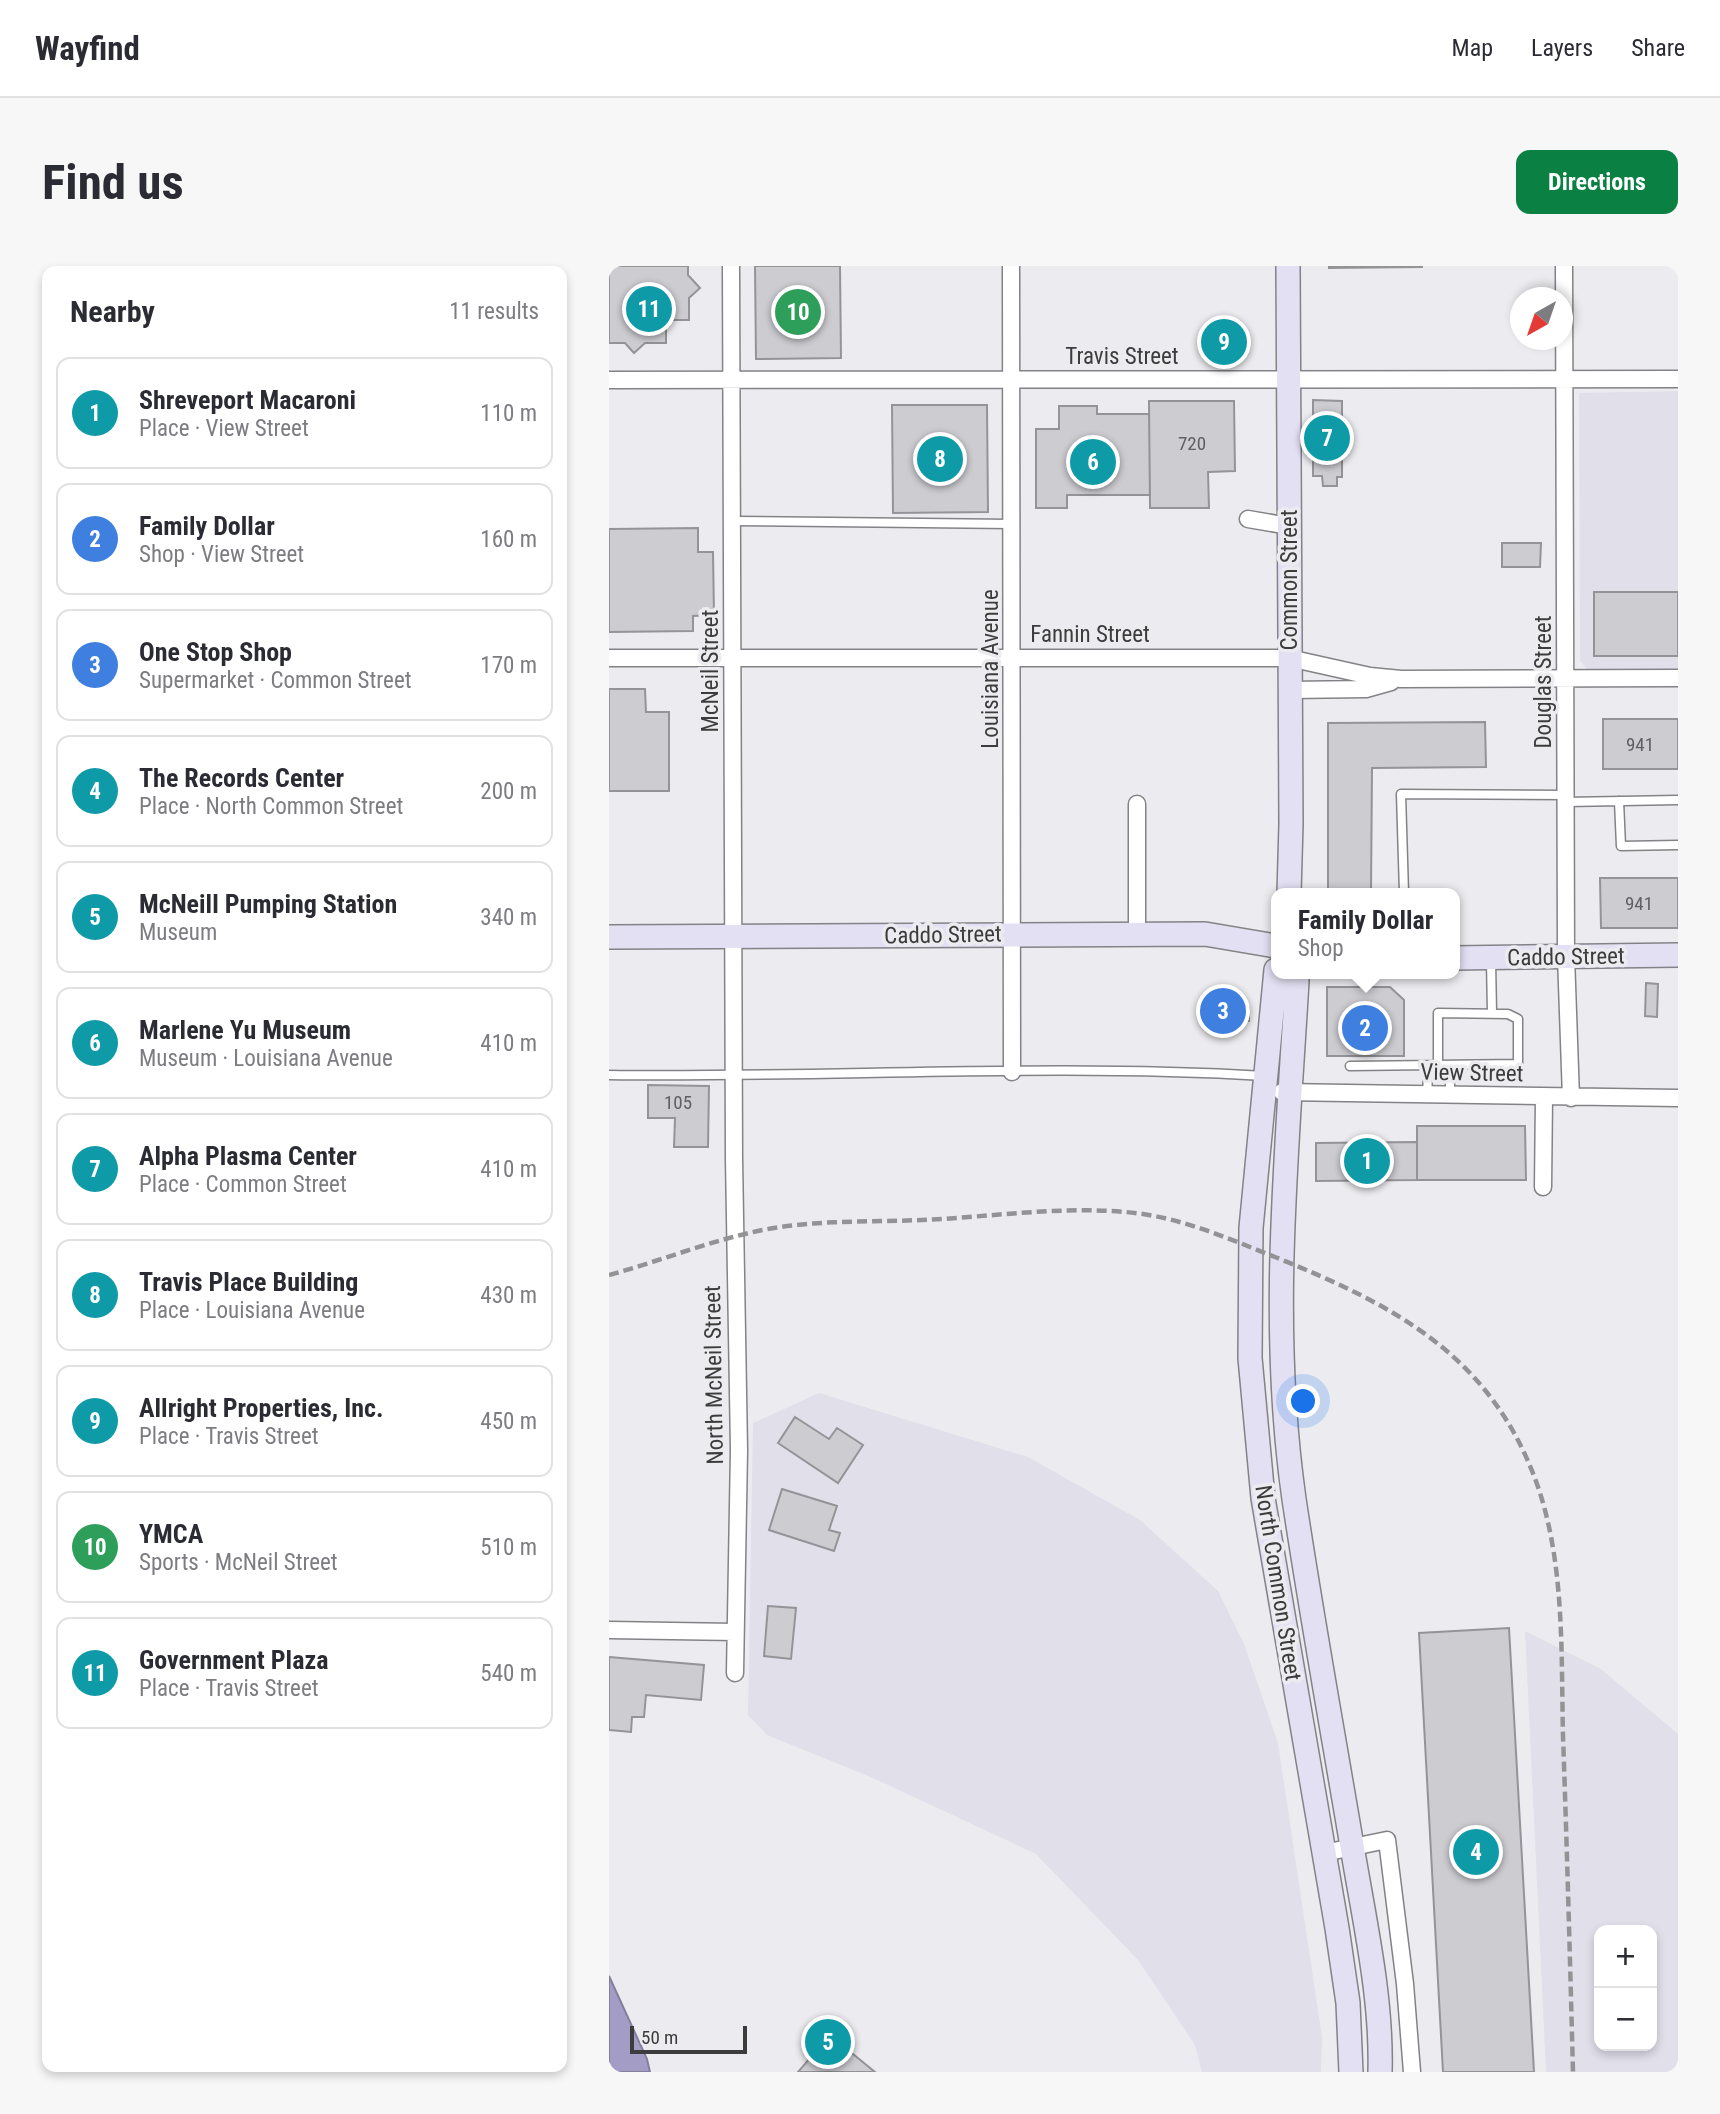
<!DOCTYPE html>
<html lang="en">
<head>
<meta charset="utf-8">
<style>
  :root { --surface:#fff; --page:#f7f7f7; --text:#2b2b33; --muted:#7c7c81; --line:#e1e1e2; --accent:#0b8043 }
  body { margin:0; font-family:"Roboto Condensed",sans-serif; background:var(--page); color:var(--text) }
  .controls { position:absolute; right:21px; bottom:21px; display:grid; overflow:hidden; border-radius:14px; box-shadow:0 4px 10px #0003 }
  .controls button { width:63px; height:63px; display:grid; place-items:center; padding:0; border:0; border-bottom:2px solid var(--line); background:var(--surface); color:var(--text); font:35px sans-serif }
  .compass { position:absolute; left:901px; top:21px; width:63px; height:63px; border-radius:50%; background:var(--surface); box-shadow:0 4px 10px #0003; rotate:220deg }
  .scale { position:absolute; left:21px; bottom:18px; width:117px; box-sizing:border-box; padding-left:7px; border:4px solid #3c3c3d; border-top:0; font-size:19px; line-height:24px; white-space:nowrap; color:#3c3c3d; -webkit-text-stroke:5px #ececf0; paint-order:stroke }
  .you { position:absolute; left:695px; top:1136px; width:24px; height:24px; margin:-18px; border:5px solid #fff; border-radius:50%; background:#1a73e8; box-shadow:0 0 0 10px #1a73e833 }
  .badge { display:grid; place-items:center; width:46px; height:46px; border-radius:50%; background:var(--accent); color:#fff; font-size:23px; font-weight:700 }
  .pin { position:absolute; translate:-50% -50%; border:4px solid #fff; box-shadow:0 2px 7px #0006 }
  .popup { position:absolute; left:662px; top:622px; width:189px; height:91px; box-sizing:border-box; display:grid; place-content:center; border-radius:14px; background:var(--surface); filter:drop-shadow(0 2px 5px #0005); font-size:23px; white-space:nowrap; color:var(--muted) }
  .popup b { font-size:26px; color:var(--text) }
  .popup::after { content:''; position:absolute; left:50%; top:100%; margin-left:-14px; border:14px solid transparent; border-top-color:var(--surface) }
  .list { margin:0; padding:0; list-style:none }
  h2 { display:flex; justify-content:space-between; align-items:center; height:91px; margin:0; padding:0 28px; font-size:30px }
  h2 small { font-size:23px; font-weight:400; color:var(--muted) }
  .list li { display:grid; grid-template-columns:46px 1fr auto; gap:21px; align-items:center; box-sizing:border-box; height:112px; margin:0 14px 14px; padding:0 14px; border:2px solid var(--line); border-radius:14px }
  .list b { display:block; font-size:26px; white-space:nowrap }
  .list p { margin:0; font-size:23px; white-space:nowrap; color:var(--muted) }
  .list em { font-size:23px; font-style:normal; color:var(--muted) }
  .map { position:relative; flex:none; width:1069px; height:1806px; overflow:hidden; border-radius:14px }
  header { display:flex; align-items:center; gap:42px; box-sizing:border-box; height:98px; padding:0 35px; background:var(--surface); border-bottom:2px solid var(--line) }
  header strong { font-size:33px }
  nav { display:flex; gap:38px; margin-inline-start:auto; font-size:24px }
  .intro { display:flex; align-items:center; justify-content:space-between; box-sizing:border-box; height:168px; padding:0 42px }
  h1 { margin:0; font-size:49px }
  .button { padding:18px 32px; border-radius:14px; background:var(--accent); color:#fff; font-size:24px; font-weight:700 }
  main { display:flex; gap:42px; padding:0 42px }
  aside { flex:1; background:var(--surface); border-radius:14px; box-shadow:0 4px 10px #0003 }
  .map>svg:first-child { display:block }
</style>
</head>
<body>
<header>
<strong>Wayfind</strong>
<nav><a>Map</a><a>Layers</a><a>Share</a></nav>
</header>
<div class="intro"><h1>Find us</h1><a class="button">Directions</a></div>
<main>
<aside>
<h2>Nearby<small>11 results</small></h2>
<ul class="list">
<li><span class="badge" style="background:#0f9aa8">1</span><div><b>Shreveport Macaroni</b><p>Place · View Street</p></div><em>110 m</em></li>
<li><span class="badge" style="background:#3f7fe0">2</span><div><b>Family Dollar</b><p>Shop · View Street</p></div><em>160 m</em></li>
<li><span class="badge" style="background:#3f7fe0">3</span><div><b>One Stop Shop</b><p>Supermarket · Common Street</p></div><em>170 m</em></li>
<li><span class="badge" style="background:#0f9aa8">4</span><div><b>The Records Center</b><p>Place · North Common Street</p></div><em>200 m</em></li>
<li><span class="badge" style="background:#0f9aa8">5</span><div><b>McNeill Pumping Station</b><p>Museum</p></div><em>340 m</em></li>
<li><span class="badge" style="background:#0f9aa8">6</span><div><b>Marlene Yu Museum</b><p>Museum · Louisiana Avenue</p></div><em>410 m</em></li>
<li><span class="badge" style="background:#0f9aa8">7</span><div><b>Alpha Plasma Center</b><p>Place · Common Street</p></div><em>410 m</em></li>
<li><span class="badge" style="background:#0f9aa8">8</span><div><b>Travis Place Building</b><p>Place · Louisiana Avenue</p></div><em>430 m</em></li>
<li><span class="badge" style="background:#0f9aa8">9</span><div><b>Allright Properties, Inc.</b><p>Place · Travis Street</p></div><em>450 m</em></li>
<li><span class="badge" style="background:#2e9e5b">10</span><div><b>YMCA</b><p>Sports · McNeil Street</p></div><em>510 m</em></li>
<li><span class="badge" style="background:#0f9aa8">11</span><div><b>Government Plaza</b><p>Place · Travis Street</p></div><em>540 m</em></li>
</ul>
</aside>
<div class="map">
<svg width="1069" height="1806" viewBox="0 0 1069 1806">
  <rect width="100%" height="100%" fill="#ececf0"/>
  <path fill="#e0dfea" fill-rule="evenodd" d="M 1069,125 L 1069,404 L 978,403 L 971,395 L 970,127 Z
    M 210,1127 L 419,1191 L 531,1254 L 609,1325 L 635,1378 L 669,1477 L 713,1771 L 712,1806 L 593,1806 L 586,1779 L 529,1694 L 427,1588 L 264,1512 L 158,1469 L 139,1449 L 144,1157 Z
    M 916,1365 L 992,1403 L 1069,1468 L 1069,1806 L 937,1806 ZM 990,1664 L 1043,1664 L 1043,1780 L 990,1780 Z"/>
  <path fill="#a39cc5" stroke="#847f9c" stroke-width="2" d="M 0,1710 L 38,1793 L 41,1806 L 0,1806 Z"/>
  <path fill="#cdccd1" stroke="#949498" stroke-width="2" d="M 0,0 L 79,0 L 79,9 L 91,22 L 80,32 L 80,54 L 57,54 L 57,77 L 36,77 L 25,87 L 16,77 L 0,77 Z
    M 146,0 L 231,0 L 232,92 L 147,93 Z
    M 720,0 L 813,0 L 813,1 L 720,2 Z
    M 602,68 L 627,70 L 627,82 L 618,82 L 618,89 L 602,89 Z
    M 704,134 L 733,135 L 733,211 L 728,211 L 728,220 L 714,220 L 713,210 L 704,210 Z
    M 540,135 L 625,135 L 626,205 L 599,206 L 600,242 L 541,242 Z
    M 283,139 L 378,139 L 379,246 L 284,247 Z
    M 450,140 L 488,140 L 488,148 L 540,148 L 541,229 L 458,229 L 458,242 L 427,242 L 427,163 L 450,163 Z
    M 89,262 L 89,286 L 104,286 L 105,349 L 84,350 L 84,365 L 0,366 L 0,263 Z
    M 893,277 L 932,277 L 931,301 L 893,301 Z
    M 985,326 L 1069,326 L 1069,390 L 985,390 Z
    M 0,423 L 36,423 L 37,446 L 60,446 L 60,525 L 0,525 Z
    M 994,453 L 1069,453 L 1069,503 L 994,503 Z
    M 876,456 L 877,501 L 763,502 L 762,627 L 719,627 L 719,457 Z
    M 991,612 L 1069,612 L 1069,662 L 992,662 Z
    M 1037,717 L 1049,718 L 1048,751 L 1036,750 Z
    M 718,721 L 781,721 L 795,734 L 795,790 L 718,790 Z
    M 599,727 L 624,728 L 623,754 L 604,754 L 605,736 L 599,736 Z
    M 627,740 L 640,741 L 640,755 L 627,754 Z
    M 39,819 L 100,820 L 99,881 L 65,881 L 66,852 L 39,852 Z
    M 808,860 L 916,860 L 917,914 L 808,914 Z
    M 808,876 L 808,914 L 707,915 L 707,877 Z
    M 186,1151 L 220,1173 L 228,1162 L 254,1179 L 229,1217 L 169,1177 Z
    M 173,1223 L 228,1240 L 220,1264 L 231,1267 L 225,1285 L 160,1264 Z
    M 159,1340 L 187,1342 L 182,1393 L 155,1390 Z
    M 900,1362 L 925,1806 L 834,1806 L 810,1367 Z
    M 0,1391 L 95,1399 L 92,1434 L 37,1429 L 35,1451 L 23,1451 L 22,1466 L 0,1464 Z
    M 217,1766 L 266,1806 L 189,1806 L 203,1790 L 199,1787 Z"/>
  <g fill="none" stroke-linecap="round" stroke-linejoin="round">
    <g stroke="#838286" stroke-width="11">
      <path id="service" d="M 123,255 L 403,258
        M 1010,535 L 1012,580 L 1069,579
        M 957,536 L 1069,534
        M 795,627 L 792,528 L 957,529
        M 882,695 L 883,747
        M 741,800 L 909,798 L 909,753 L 899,748 L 829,747 L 829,799
        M 0,809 C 218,812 437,797 655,810
        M 818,829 L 819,809 L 829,799 L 841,810 L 841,829"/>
    </g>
    <g stroke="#838286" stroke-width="19">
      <path id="minor" d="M 122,0 L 125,893 L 130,1184 L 126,1407
        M 402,0 L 403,806
        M 955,0 L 957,690 L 962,832
        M 0,114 L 1069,113
        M 639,253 L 680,260
        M 0,392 L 680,392 L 761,410 L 792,413 L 1069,412
        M 681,424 L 757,423 L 782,416
        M 528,667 L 528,538
        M 673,826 L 1069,832
        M 934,921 L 935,831
        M 0,1364 L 126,1366
        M 715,1587 L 778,1574 L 796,1718 L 803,1806"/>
    </g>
    <g stroke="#838286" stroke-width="26">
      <path id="secondary" d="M 679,0 L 682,558 L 680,627
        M 0,671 L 596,668 L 667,680
        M 845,692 L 1069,689
        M 667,704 L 642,962 L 641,1092 L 654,1232 L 728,1662 L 739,1737 L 742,1806
        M 686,708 L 688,715 C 678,889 660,1059 685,1233 C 703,1353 725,1473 745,1592 C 757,1662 773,1735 771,1806"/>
    </g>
    <use href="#service" stroke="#fff" stroke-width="8"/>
    <use href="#minor" stroke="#fff" stroke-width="16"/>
    <use href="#secondary" stroke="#e4e0f4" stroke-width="23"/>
    <path stroke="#939396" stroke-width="4.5" stroke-dasharray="10 5" stroke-linecap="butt" d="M 0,1009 C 55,994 110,971 165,962 C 214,954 264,956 313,954 C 385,951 461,938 534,948 C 580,955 623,974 666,991 C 785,1039 882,1089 928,1218 C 956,1298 952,1387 954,1470 C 958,1582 961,1694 964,1806"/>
  </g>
  <g text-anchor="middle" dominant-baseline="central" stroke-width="7" stroke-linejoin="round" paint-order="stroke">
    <g font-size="19" fill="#606062">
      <text x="583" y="177">720</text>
      <text x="1031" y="478">941</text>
      <text x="1030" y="637">941</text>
      <text x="69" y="836">105</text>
    </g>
    <g font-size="23" fill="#3c3c3d" stroke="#ececf0">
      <text x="513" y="90">Travis Street</text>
      <text transform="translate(680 314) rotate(-90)">Common Street</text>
      <text x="481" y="368">Fannin Street</text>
      <text transform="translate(381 403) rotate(-90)">Louisiana Avenue</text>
      <text transform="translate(101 405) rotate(-90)">McNeil Street</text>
      <text transform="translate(934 416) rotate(-90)">Douglas Street</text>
      <text transform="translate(334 669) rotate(-1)">Caddo Street</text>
      <text transform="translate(957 691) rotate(-1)">Caddo Street</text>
      <text transform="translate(863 807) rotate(1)">View Street</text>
      <text transform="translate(105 1109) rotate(-91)">North McNeil Street</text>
      <text transform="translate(669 1317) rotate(81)">North Common Street</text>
    </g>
  </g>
</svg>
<div class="controls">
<button>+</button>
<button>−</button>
</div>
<svg class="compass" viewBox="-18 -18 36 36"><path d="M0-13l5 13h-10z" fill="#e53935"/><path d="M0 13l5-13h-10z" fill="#7c7c81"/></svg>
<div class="scale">50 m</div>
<div class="you"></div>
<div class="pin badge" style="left:758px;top:895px;background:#0f9aa8">1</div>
<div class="pin badge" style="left:756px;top:762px;background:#3f7fe0">2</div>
<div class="popup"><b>Family Dollar</b>Shop</div>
<div class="pin badge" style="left:614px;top:745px;background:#3f7fe0">3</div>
<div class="pin badge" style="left:867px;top:1586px;background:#0f9aa8">4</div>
<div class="pin badge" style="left:219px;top:1776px;background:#0f9aa8">5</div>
<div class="pin badge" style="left:484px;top:196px;background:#0f9aa8">6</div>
<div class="pin badge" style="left:718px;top:172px;background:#0f9aa8">7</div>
<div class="pin badge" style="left:331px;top:193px;background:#0f9aa8">8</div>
<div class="pin badge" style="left:615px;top:76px;background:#0f9aa8">9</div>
<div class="pin badge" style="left:189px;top:46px;background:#2e9e5b">10</div>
<div class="pin badge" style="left:40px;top:43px;background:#0f9aa8">11</div>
</div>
</main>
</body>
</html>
